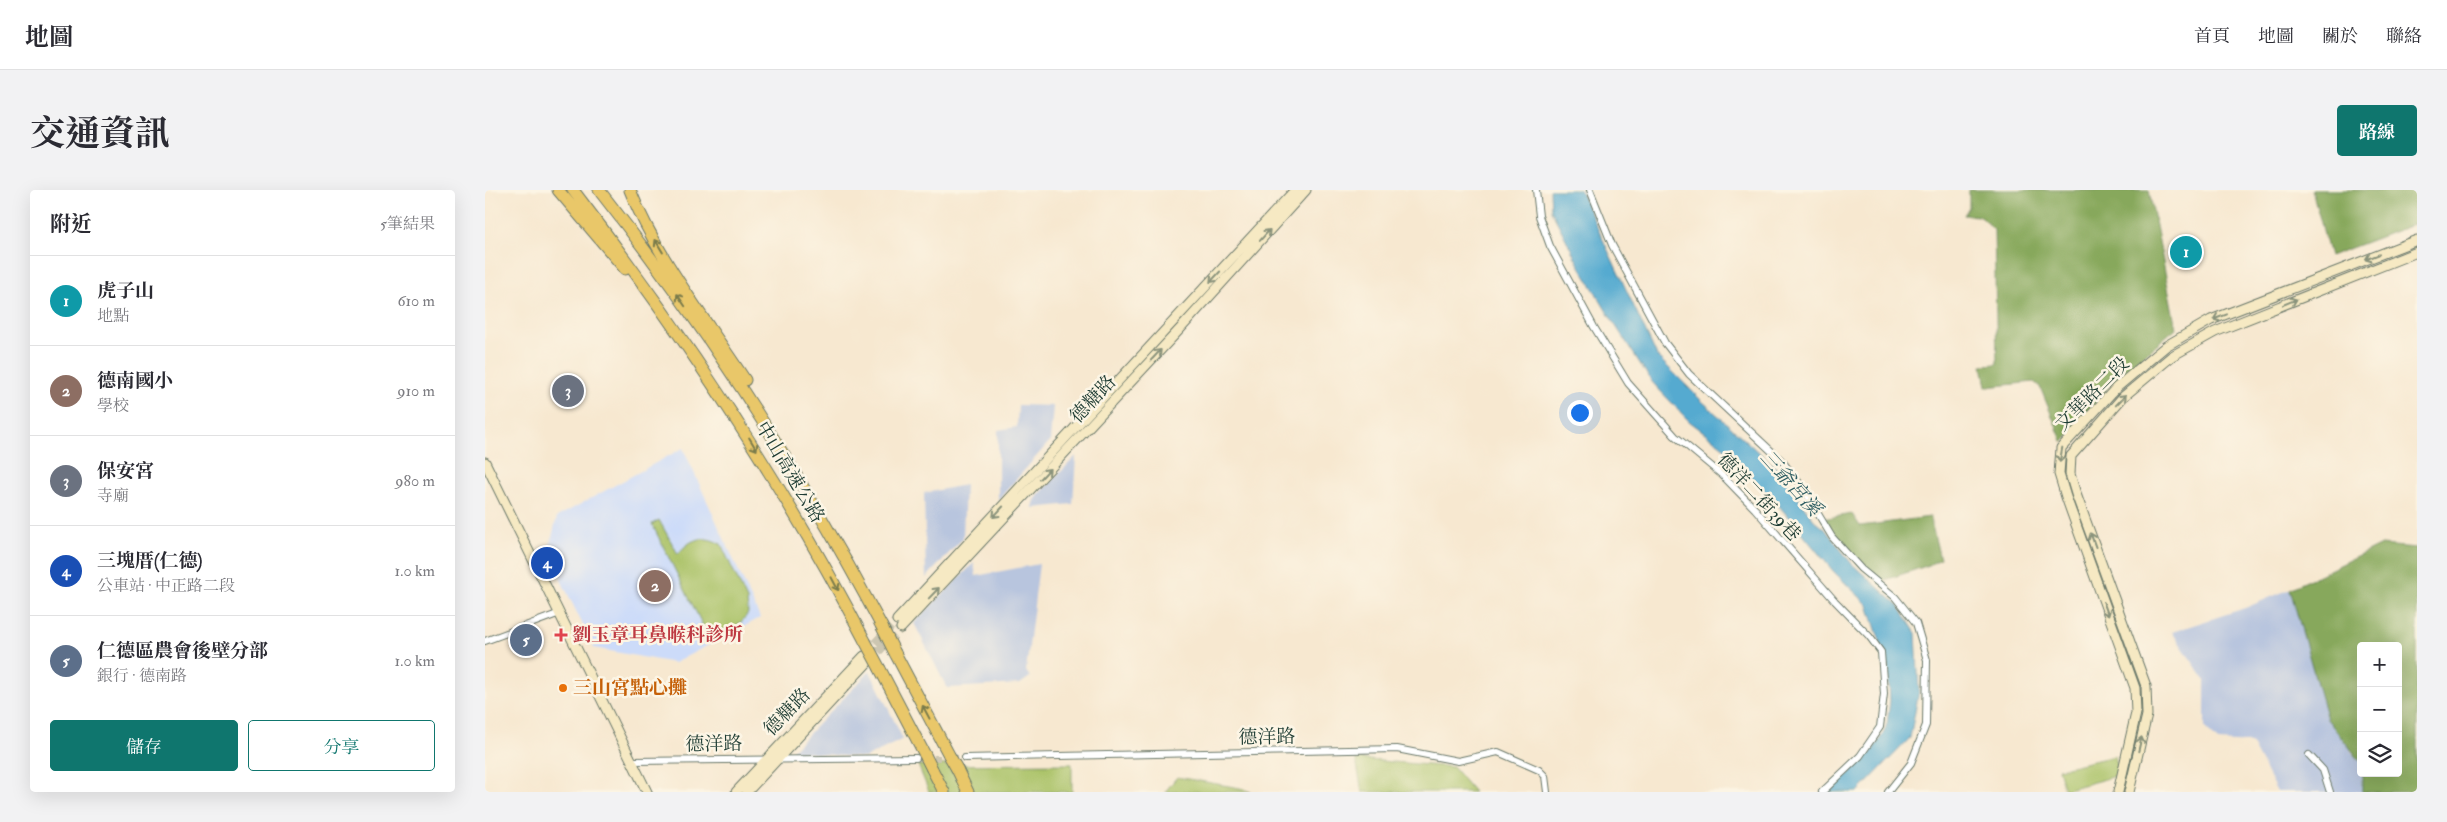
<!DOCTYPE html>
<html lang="zh-TW">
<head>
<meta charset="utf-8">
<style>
  :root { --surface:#fff; --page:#f2f2f3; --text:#2b2b33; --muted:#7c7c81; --line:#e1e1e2; --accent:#0f766e }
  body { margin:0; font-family:"IM FELL Double Pica","Noto Serif TC",serif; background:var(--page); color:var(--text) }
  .controls { position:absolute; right:15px; bottom:15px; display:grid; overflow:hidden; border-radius:5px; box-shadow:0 5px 20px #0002 }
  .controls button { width:45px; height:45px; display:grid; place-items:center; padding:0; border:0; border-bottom:1px solid var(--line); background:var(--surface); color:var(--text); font:25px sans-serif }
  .you { position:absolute; left:1094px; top:222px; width:18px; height:18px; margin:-12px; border:4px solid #fff; border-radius:50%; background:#1a73e8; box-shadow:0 0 0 8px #1a73e833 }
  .badge { display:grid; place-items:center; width:32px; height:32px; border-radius:50%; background:var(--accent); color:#fff; font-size:16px; font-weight:700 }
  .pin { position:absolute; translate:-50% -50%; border:2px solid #fff; box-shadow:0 1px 5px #0006 }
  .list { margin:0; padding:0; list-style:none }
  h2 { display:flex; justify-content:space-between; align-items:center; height:65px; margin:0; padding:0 20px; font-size:21px }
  h2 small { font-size:16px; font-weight:400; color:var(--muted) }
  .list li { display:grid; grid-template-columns:32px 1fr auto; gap:15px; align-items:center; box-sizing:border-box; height:90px; padding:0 20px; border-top:1px solid var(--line) }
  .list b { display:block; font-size:19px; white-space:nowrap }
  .list p { margin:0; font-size:16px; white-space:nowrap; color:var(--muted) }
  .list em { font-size:16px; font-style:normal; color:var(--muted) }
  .actions { display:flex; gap:10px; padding:15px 20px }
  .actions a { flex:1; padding:11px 0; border:1px solid var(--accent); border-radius:5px; text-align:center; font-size:18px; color:var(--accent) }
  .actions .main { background:var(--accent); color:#fff }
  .icon { flex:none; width:28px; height:28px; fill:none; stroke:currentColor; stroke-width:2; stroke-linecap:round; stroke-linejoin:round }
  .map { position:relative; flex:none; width:1932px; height:602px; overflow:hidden; border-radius:5px }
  header { display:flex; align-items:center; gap:30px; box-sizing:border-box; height:70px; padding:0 25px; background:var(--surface); border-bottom:1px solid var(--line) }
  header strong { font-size:24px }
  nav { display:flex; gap:28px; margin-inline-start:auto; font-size:18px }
  .intro { display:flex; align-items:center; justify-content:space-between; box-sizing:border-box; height:120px; padding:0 30px }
  h1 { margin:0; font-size:35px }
  .button { padding:12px 22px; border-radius:5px; background:var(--accent); color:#fff; font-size:18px; font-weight:700 }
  main { display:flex; gap:30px; padding:0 30px }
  aside { flex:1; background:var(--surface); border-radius:5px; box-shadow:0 5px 20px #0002 }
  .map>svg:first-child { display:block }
</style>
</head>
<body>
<header>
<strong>地圖</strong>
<nav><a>首頁</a><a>地圖</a><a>關於</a><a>聯絡</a></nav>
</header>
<div class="intro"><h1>交通資訊</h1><a class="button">路線</a></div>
<main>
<aside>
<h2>附近<small>5筆結果</small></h2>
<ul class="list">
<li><span class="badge" style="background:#0f9aa8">1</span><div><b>虎子山</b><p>地點</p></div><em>610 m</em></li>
<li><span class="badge" style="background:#8d6e63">2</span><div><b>德南國小</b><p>學校</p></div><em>910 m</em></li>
<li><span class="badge" style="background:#6b7280">3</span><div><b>保安宮</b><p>寺廟</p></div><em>980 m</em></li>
<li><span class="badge" style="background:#1a4fb4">4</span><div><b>三塊厝(仁德)</b><p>公車站 · 中正路二段</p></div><em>1.0 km</em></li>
<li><span class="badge" style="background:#5c6f8a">5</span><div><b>仁德區農會後壁分部</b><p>銀行 · 德南路</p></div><em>1.0 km</em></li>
</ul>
<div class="actions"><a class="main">儲存</a><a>分享</a></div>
</aside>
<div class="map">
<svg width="1932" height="602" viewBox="0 0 1932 602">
  <rect width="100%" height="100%" fill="#fcf5e5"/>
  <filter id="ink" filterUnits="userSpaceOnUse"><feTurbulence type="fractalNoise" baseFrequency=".02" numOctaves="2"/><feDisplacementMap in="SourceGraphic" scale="10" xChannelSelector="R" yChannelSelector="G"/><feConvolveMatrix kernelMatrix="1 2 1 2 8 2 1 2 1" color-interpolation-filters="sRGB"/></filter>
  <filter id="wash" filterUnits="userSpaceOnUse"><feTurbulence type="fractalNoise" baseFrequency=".0096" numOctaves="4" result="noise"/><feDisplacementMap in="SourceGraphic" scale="20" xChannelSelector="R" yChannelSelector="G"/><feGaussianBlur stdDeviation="1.12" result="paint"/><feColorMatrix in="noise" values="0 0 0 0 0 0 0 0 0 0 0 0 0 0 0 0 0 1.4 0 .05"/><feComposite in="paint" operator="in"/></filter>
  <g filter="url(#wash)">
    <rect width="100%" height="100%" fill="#f7e8d0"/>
    <path fill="#ccdbf9" d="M 198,258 L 275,428 L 189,473 L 109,458 L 63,363 L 72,327 Z"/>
    <path fill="#b8c5de" d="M 533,215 L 568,216 L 565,251 L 513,310 L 513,240 L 532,237 Z
      M 591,266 L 588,314 L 548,318 L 549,310 Z
      M 480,295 L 478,348 L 441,388 L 439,303 Z
      M 489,373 L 491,386 L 554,374 L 541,481 L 545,487 L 535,494 L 462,498 L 429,433 Z
      M 1805,399 L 1866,561 L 1876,572 L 1877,602 L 1792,602 L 1766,553 L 1733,551 L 1720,538 L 1720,490 L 1687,442 L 1760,418 Z
      M 385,481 L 418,549 L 380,568 L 307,561 Z"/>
    <path fill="#aac267" stroke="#64804e" d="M 174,330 L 193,364 C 205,349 217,344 236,354 L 262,410 L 263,423 C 256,435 244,444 230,438 L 232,444 L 224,448 L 167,334 Z
      M 1630,566 L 1635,585 L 1579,600 L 1573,579 Z
      M 871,569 L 968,577 L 989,602 L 877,602 Z
      M 587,574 L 587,602 L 444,602 L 433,575 Z
      M 692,587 L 755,598 L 766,602 L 680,602 Z"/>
    <path fill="#87a85c" stroke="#537248" d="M 1484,0 L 1664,0 L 1691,138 L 1626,193 L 1578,253 L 1555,197 L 1549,192 L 1501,197 L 1497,175 L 1512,174 L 1509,40 L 1495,26 L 1479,25 L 1484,17 Z
      M 1827,0 L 1932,0 L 1932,33 L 1845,66 Z
      M 1367,324 L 1375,336 L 1445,327 L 1455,369 L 1444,375 L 1394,392 L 1376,377 L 1337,329 Z
      M 1896,355 L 1932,358 L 1932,602 L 1877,602 L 1877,583 L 1913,583 L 1913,456 L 1876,456 L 1876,572 L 1842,529 L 1805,399 Z"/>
    <path fill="#54aad0" stroke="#3a7482" d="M 1065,0 L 1095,0 L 1172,166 L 1218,212 L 1291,278 L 1329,330 L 1340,339 L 1367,374 L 1414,416 L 1431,443 L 1434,501 L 1425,548 L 1373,602 L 1344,602 L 1387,561 L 1398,544 L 1402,534 L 1405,511 L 1403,476 L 1383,415 L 1349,382 L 1295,317 L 1236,255 L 1204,231 L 1167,192 L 1125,127 L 1093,73 L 1066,20 Z"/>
  </g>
  <g filter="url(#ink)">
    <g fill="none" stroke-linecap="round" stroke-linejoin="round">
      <path stroke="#ccc6b1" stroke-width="6" stroke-dasharray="6 3" stroke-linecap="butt" d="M 431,568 L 480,568"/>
      <path stroke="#ccc6b1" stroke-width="9" stroke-dasharray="9 4.5" stroke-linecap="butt" d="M 381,463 L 412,430
        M 384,471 L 416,438"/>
      <g stroke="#6b796b" stroke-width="8">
        <path id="street" d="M 1051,0 L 1054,26 L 1065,56 L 1109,137 L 1143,193 L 1190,246 L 1237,285 L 1270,319 L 1350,411 L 1384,446 L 1396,462 L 1399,504 L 1395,537 L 1375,566 L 1337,602
          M 1105,0 L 1127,55 L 1180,153 L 1204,184 L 1297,271 L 1315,294 L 1347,347 L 1376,379 L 1410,407 L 1431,433 L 1442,470 L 1441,535 L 1426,573 L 1403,602
          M 0,451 L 75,423
          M 1824,565 L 1838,580 L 1845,602
          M 480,568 L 912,559 L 973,571 L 1013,562 L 1054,580 L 1060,586 L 1062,602
          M 147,571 L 431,568"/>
      </g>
      <g stroke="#6b796b" stroke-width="11">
        <path id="secondary" d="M 0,272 L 162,602
          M 412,430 L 810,0
          M 416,438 L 696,138 L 821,0
          M 251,602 L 379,466
          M 262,602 L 382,473
          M 1633,602 L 1651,523 L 1650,498 L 1581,307 L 1574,284 L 1576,258 L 1631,198 L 1681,156 L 1726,130 L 1932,50
          M 1644,602 L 1662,525 L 1661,496 L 1591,304 L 1585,284 L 1586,266 L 1638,207 L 1687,166 L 1730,142 L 1932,62"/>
      </g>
      <g stroke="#6b796b" stroke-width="13">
        <path id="highway" d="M 73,0 L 140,79
          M 88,0 C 198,143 297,291 380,451
          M 114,0 C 221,136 315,282 396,435
          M 145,0 C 172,68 220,129 260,190
          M 410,463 L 464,565
          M 395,479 L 440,565
          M 447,579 L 459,602
          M 472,579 L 483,602"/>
      </g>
      <use href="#street" stroke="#fff" stroke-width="6"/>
      <use href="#secondary" stroke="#f6e9c3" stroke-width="9"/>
      <use href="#highway" stroke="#e9c769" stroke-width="11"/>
      <g stroke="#6b796b" stroke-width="13" stroke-linecap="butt">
        <path id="highway-bridge" d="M 396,435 L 410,463
          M 380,451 L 395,479
          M 440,565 L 447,579
          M 464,565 L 472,579"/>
      </g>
      <use href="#highway-bridge" stroke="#e9c769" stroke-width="11"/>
    </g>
    <defs><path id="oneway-shaft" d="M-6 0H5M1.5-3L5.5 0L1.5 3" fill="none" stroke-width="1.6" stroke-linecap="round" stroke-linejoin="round" transform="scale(1.25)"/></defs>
    <g stroke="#8a937c">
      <use href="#oneway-shaft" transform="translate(780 45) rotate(-48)"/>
      <use href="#oneway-shaft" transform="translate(1887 67) rotate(159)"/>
      <use href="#oneway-shaft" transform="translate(730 87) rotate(133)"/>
      <use href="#oneway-shaft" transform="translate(1805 112) rotate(-22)"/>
      <use href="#oneway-shaft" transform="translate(1735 127) rotate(159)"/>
      <use href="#oneway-shaft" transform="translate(671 165) rotate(-47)"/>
      <use href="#oneway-shaft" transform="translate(1636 210) rotate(-46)"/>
      <use href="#oneway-shaft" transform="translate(1576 265) rotate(100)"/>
      <use href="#oneway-shaft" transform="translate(560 284) rotate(-47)"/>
      <use href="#oneway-shaft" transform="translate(513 322) rotate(133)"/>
      <use href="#oneway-shaft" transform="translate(1608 350) rotate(-110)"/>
      <use href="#oneway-shaft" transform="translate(449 403) rotate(-46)"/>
      <use href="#oneway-shaft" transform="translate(1621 419) rotate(70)"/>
      <use href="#oneway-shaft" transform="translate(1655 554) rotate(-77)"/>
    </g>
    <g stroke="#7a7b4c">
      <use href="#oneway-shaft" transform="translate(174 56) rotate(-121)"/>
      <use href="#oneway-shaft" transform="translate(196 110) rotate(-124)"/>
      <use href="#oneway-shaft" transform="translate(268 254) rotate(59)"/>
      <use href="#oneway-shaft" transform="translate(350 394) rotate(62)"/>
      <use href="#oneway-shaft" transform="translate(441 522) rotate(-118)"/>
    </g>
  </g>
  <path fill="#e0444e" stroke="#fcf5e5" stroke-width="2" d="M73.5 437.5h5v5h5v5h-5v5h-5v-5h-5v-5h5z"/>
  <circle fill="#e8710a" stroke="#fcf5e5" stroke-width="2" cx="78" cy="498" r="5"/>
  <g text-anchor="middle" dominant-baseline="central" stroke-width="5" stroke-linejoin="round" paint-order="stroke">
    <g font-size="19" fill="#1f3d34" stroke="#fcf5e5">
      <text transform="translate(1607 204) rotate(-45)">文華路二段</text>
      <text transform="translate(608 209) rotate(-47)">德糖路</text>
      <text transform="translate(305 282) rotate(59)">中山高速公路</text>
      <text transform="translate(1274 307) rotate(47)">德洋二街39巷</text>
      <text transform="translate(302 522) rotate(-46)">德糖路</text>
      <text transform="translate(782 547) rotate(-1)">德洋路</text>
      <text transform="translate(229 554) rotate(-1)">德洋路</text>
    </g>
    <g font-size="19" font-weight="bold" fill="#be3a42" stroke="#fcf5e5" text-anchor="start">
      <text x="87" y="445">劉玉章耳鼻喉科診所</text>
    </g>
    <g font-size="19" font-weight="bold" fill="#c56008" stroke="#fcf5e5" text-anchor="start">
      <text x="88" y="498">三山宮點心攤</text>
    </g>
    <g font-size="20" font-style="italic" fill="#2f5e63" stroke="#fcf5e5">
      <text transform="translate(1306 293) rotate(48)">三爺宮溪</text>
    </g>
  </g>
</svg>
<div class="controls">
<button>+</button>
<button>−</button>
<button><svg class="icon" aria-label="layers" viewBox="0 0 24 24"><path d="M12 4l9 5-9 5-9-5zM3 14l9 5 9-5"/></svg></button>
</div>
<div class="you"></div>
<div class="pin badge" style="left:1701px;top:62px;background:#0f9aa8">1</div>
<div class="pin badge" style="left:170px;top:396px;background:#8d6e63">2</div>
<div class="pin badge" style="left:83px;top:201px;background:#6b7280">3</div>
<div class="pin badge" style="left:62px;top:373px;background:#1a4fb4">4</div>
<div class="pin badge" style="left:41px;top:450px;background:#5c6f8a">5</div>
</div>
</main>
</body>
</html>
